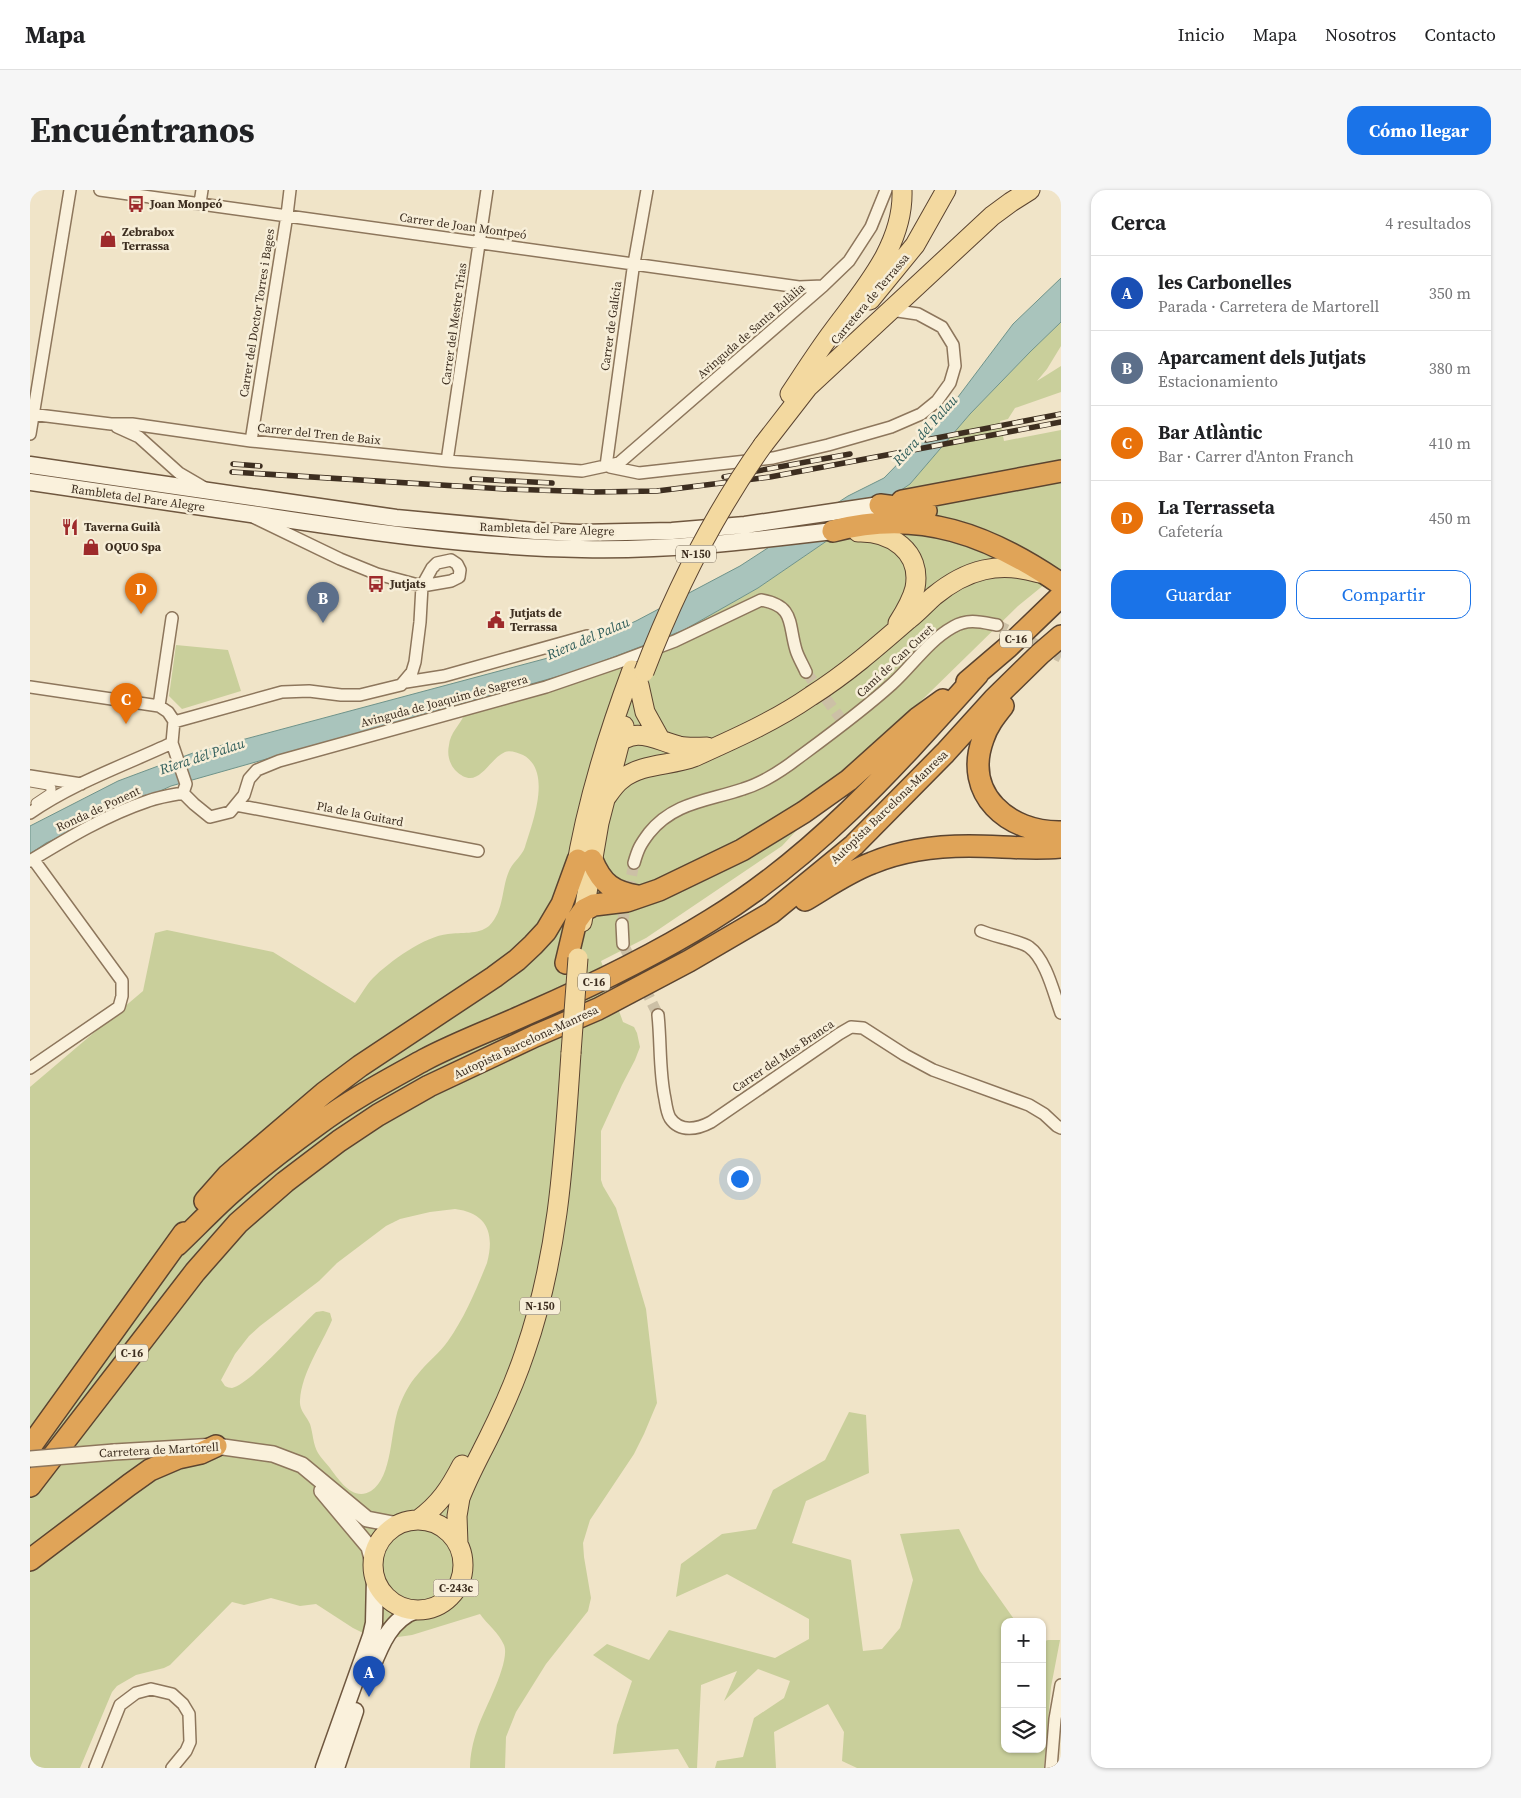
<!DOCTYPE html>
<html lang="es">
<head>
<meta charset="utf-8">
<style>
  :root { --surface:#fff; --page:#f6f6f6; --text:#202124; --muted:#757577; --line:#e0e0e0; --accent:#1a73e8 }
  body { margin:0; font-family:"Source Serif 4",serif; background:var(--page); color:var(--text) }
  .controls { position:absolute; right:15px; bottom:15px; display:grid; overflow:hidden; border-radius:10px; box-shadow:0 1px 4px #0004 }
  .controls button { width:45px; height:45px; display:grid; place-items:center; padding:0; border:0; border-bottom:1px solid var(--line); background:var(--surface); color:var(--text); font:25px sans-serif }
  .you { position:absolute; left:709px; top:988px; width:18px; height:18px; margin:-12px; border:4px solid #fff; border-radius:50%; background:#1a73e8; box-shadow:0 0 0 8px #1a73e833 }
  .badge { display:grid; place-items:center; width:32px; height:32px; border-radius:50%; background:var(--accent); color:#fff; font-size:16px; font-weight:700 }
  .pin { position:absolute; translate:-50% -41px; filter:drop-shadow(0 1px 2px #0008) }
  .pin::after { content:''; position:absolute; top:26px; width:18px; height:15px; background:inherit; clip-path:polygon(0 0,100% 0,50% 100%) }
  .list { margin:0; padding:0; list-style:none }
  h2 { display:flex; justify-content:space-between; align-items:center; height:65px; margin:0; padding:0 20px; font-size:21px }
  h2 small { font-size:16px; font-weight:400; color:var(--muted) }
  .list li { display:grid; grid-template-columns:32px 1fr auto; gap:15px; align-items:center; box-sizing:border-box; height:75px; padding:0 20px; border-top:1px solid var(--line) }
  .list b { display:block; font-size:19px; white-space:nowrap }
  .list p { margin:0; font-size:16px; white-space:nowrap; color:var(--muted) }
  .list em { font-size:16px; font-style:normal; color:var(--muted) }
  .actions { display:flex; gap:10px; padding:15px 20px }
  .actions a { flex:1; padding:11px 0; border:1px solid var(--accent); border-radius:15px; text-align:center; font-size:18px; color:var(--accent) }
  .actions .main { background:var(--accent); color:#fff }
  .icon { flex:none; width:28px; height:28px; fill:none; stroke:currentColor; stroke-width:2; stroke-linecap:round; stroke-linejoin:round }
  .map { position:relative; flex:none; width:1031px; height:1578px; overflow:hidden; border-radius:15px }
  header { display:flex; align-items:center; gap:30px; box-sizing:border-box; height:70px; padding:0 25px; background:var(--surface); border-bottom:1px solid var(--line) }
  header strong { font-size:24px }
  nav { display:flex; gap:28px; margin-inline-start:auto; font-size:18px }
  .intro { display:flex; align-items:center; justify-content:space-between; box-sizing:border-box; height:120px; padding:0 30px }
  h1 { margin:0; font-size:35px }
  .button { padding:12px 22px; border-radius:15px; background:var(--accent); color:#fff; font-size:18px; font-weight:700 }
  main { display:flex; gap:30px; padding:0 30px }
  aside { flex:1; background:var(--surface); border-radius:15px; box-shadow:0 1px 4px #0004 }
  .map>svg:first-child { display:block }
</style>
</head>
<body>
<header>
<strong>Mapa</strong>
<nav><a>Inicio</a><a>Mapa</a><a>Nosotros</a><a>Contacto</a></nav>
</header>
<div class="intro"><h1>Encuéntranos</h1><a class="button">Cómo llegar</a></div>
<main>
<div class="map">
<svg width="1031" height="1578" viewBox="0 0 1031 1578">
  <rect width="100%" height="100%" fill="#f0e4c8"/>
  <path fill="#c9cf9b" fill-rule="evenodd" d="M 1031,132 L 1031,156 L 1017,179 L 1007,191 L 1031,176 L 1031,202 L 985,218 L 978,229 L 970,231 L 974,251 L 1031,240 L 1031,381 L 988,416 L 844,557 L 752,656 L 616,748 L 571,771 L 593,832 L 604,837 L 607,843 L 610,857 L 605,870 L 592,895 L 571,941 L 571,990 L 573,996 L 586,1018 L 616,1119 L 627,1213 L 614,1244 L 604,1264 L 560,1330 L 553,1353 L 554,1367 L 561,1408 L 558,1421 L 516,1474 L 486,1522 L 476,1547 L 475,1578 L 440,1578 C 440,1565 443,1552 447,1540 C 453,1521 481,1472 474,1455 C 469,1443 457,1434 450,1424 L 382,1445 L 347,1450 L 323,1438 L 286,1414 L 270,1416 L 241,1408 L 214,1415 L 202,1412 L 140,1475 L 134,1478 L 106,1485 L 87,1496 L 82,1502 L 50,1578 L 0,1578 L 0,897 L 113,801 L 125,743 L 137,740 L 243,762 L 325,813 C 331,805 336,795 343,788 C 359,772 395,746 418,744 C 431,742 448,745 459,736 C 475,720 471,697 480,679 C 484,671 492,666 495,657 C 502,634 523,581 493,565 C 488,563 480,560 475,562 C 457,570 448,603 425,580 C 419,573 417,564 419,555 C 420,543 430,535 434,525 C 435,521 436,517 436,513 L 547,481 L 654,440 L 728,398 L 880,294 L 940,224 L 1000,162 ZM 425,1019 C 457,1023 465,1043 457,1073 C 446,1100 435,1127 418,1151 C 410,1163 397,1172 388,1184 C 379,1194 374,1204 369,1217 C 360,1240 363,1287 341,1301 C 323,1312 309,1290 300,1278 C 296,1273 291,1268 288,1263 C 283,1255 283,1243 280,1234 C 276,1225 269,1220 270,1210 C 272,1182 291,1156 302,1130 L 300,1123 L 293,1121 L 286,1122 C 270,1136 220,1195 202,1198 C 200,1198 197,1197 195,1196 L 191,1190 L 205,1164 L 219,1146 L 230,1136 L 289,1091 L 307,1073 L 356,1036 L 370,1029 L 400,1022 Z
    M 146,455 L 198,460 L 211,501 L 152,519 L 139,506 Z
    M 819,1222 L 836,1225 L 839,1283 L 776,1311 L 762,1353 L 821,1370 L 833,1461 L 852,1459 L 870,1438 L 883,1390 L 870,1344 L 929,1339 L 950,1381 L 986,1432 L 975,1432 L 975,1559 L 1012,1559 L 1012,1452 L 1018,1450 L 1030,1450 L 1021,1497 L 1014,1578 L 827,1578 L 812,1571 L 814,1542 L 798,1514 L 744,1542 L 746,1578 L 685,1578 L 687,1571 L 713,1567 L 724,1528 L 754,1508 L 760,1491 L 728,1479 L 694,1511 L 707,1481 L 671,1495 L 667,1578 L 659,1578 L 648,1559 L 583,1564 L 587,1535 L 602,1491 L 563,1465 L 577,1454 L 619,1470 L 639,1440 L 745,1468 L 779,1449 L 779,1429 L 697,1384 L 646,1407 L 651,1374 L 692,1344 L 726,1339 L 743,1300 L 795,1270 Z"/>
  <path fill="#a9c4bc" stroke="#6f938a" d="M 1031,88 L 1031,132 L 1000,162 L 940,224 L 880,294 L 728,398 L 654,440 L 547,481 L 141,596 L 16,653 L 0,664 L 0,636 L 88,591 L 163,563 L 529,465 L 606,431 L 710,376 L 818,306 L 854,288 L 900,241 L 928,207 L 983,134 Z"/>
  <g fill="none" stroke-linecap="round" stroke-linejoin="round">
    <path stroke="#ccc0a6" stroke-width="11" stroke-dasharray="11 5.5" stroke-linecap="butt" d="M 967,435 L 1031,467
      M 776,482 L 811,529
      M 592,734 L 604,673
      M 593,754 L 628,825"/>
    <g stroke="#8d765c" stroke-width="11">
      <path id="pedestrian" d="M 0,592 L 18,595 L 21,598 L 21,603 L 6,613"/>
    </g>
    <g stroke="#8d765c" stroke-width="14">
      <path id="minor" d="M 70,0 L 769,97 L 793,96
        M 170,13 L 172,0
        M 0,224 L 81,234 L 102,234 L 221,251 L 417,271 L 552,281 L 589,273 L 793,96 L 819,71 L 841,37 L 856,0
        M 87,237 L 109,247 L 149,283 L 173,297
        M 0,244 L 40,0
        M 221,251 L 257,25 L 260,0
        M 417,271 L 457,0
        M 576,276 L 603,79 L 617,0
        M 580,277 L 609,283 L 743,268 L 798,255 L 861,237 L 891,224 L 907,211 L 920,193 L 925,176 L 923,155 L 912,137 L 888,124 L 861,120
        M 376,492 L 414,486 L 557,446
        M 0,497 L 129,516 L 138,522 L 144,531 L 142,553 L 156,594 L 153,603
        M 129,516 L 142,428
        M 144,532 L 252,502 L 279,501 L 311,505 L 330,505 L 371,495 L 382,482 L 385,472 L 390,432 L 392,396 L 402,378 L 407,373 L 421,370 L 427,374 L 430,380 L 429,387 L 421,391 L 392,396 L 347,384 L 310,369 L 225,328
        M 0,586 L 51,594
        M 153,603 L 164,614 L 180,627 L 200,622 L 214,605 L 219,589 L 227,580 L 249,571 L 516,497 L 589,472 L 645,451 L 731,410 C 765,416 758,433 766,460 C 768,467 773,475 776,482
        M 206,615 L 448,661
        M 0,623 C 43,593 95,575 142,553
        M 0,671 C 38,648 76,625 118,611 C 129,607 141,605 153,603
        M 604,673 C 608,659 610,655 619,643 C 644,612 678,611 713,599 C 730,594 746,584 760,574 C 795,548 830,523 862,494 C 882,476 898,451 923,437 C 938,428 951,432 967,435
        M 592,734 L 593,754
        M 951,741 C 962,746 991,751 999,757 C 1016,769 1024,804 1031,823
        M 628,825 C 631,853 629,881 635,909 C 636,915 637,923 640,928 C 650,943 668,939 681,932 L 809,844 L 821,837 L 833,838 L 875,865 L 903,880 L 999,915 L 1014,924 L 1027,936 L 1031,938
        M 0,878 L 89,817 L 92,806 L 92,791 L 3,669
        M 65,1578 L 90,1515 L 106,1503 L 121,1499 L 142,1504 L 153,1514 L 159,1524 L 160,1552 L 156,1561 L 142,1578
        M 1021,1578 L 1025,1529 L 1031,1495"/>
    </g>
    <g stroke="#8d765c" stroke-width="18">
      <path id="tertiary" d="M 84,1262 L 186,1256 L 243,1264 L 272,1275 L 337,1329 L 368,1335
        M 292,1301 L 339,1357 L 343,1373"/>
    </g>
    <g stroke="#6f573f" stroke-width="19">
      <path id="secondary" d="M 0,275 L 366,328 L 505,341 L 549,343 L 642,341 L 715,335 L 850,315
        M 0,292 C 74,303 147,313 221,324 C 331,341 441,357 552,359 C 636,361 720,351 803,341
        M 339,1484 C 349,1459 359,1429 387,1420
        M 294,1578 L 341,1446 L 344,1433 L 345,1387
        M 306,1578 L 325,1521"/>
    </g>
    <g stroke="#5b4430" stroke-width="21">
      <path id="primary" d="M 840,110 L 885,55 L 916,0
        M 760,204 C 774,183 788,161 803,141 C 834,99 874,55 872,0
        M 733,255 L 778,197 L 962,26 L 981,12 L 1000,0
        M 828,342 C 860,341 892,361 885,398 C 882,410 875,422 868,433
        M 609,495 L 615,522 L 630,549
        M 583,558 C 604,534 625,550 649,556 C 658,558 668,557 677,557
        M 575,609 C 580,602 585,594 592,589 C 612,573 641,576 664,567 C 704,549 745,531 781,506 C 816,484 848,456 879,429 C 888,422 896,413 904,406 C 937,379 969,371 1009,383
        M 545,685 C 556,614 577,547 602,480
        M 552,732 L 569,633 L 594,536
        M343 1375a45 45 0 1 1 90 0a45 45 0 1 1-90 0Z
        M 388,1330 C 410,1314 420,1298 432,1275
        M 428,1354 L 427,1326 L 430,1308 C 438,1287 448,1269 458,1249 C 472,1221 485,1192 495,1162 C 529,1064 534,966 541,863"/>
    </g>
    <g stroke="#5b4430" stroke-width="24">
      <path id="motorway" d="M 872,311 L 1031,281
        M 850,315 L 896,321
        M 803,341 C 889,318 960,345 1031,394
        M 937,492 L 978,457 L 1031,406
        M 973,516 C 965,526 957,536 953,549 C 933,604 978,643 1031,642
        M 562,670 C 572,694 583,702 608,706
        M 775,710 C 797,697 818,682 842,673 C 873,660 906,656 939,656 C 970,656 1000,660 1031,657
        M 536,773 L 546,731 L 554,720 L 564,715 L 597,711 L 629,700 L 712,660 L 774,622 L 819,590 L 888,528 L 913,510
        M 175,1011 L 198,985 L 294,903 L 330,876 L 464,787 L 487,770 L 503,755 L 516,741 L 532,714 L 548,670
        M 147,1055 C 165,1038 182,1020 201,1003 C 228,979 258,956 287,935 C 320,910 358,890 394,870 C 428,852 464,839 499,823 C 561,796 623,766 681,730 C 786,666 867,574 948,484
        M 0,1257 L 154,1043
        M 0,1296 L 165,1082 L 208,1033 L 255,992 L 309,951 L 348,925 L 399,896 L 505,846 L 568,819 L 659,771 L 741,723 L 824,655 L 915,563 L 964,509 L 1010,464 L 1031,446
        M 0,1370 L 99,1295 L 120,1280 L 148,1268 L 171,1263 L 186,1256"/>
    </g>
    <use href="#pedestrian" stroke="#faf1dc" stroke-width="9"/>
    <use href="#minor" stroke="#faf1dc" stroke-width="11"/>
    <use href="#tertiary" stroke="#faf1dc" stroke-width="15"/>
    <use href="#secondary" stroke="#faf1dc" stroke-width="16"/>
    <use href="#primary" stroke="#f3d9a0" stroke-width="19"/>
    <use href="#motorway" stroke="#e0a458" stroke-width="21"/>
    <g stroke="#3d2e20" stroke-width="5.5">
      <path id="rail" d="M 896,250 L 1031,224
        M 203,274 L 230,276
        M 202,282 L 475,299 L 565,302 L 627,301 L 740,287 L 1031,232
        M 694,287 L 820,264
        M 442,289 L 522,293"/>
    </g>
    <use href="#rail" stroke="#f7eed8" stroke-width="4" stroke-dasharray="11" stroke-linecap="butt"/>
    <g stroke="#8d765c" stroke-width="18" stroke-linecap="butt">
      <path id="tertiary-bridge" d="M 0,1269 L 84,1262"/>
    </g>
    <g stroke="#5b4430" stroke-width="21" stroke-linecap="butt">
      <path id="primary-bridge" d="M 614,482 C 645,401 683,325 733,255
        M 541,863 L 548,768"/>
    </g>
    <use href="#tertiary-bridge" stroke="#faf1dc" stroke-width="15"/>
    <use href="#primary-bridge" stroke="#f3d9a0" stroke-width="19"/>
  </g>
  <defs>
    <g id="bus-bare" transform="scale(1.35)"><path d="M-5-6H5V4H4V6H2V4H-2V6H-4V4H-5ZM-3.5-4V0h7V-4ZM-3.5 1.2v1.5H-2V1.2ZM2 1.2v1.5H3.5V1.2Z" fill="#9e2a2b" stroke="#f7eed8" stroke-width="2.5" paint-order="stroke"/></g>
    <g id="shop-bare" transform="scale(1.35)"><path d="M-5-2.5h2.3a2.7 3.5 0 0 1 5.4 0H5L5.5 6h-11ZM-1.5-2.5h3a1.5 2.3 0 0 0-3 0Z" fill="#9e2a2b" stroke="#f7eed8" stroke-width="2.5" paint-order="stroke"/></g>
    <g id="restaurant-bare" transform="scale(1.35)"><path d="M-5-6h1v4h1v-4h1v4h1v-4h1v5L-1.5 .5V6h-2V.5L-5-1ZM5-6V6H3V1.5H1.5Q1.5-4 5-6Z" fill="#9e2a2b" stroke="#f7eed8" stroke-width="2.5" paint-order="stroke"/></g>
    <g id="civic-bare" transform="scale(1.35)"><path d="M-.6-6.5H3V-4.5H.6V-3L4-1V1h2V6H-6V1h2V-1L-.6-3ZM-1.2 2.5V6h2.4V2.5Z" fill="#9e2a2b" stroke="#f7eed8" stroke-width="2.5" paint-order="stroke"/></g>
  </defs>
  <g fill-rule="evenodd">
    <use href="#bus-bare" x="106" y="14"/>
    <use href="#shop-bare" x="78" y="49"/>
    <use href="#restaurant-bare" x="40" y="337"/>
    <use href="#shop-bare" x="61" y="357"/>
    <use href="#bus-bare" x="346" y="394"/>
    <use href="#civic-bare" x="466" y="430"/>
  </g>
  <g text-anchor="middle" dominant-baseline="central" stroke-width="5" stroke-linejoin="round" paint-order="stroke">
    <g fill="#f7eed8" stroke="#756857" stroke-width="1">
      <rect x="646" y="355.5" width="40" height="17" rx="4"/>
      <rect x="970" y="440.5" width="32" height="17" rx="4"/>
      <rect x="548" y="783.5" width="32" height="17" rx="4"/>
      <rect x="490" y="1107.5" width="40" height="17" rx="4"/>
      <rect x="86" y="1154.5" width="32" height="17" rx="4"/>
      <rect x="403.5" y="1389.5" width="45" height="17" rx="4"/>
    </g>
    <g font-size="11" font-weight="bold" fill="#3d2e20">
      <text x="666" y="364">N-150</text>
      <text x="986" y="449">C-16</text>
      <text x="564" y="792">C-16</text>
      <text x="510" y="1116">N-150</text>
      <text x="102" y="1163">C-16</text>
      <text x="426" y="1398">C-243c</text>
    </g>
    <g font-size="12" font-weight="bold" fill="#3d2e20" stroke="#f7eed8" text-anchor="start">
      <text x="120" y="14">Joan Monpeó</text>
      <text x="92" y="42">Zebrabox<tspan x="92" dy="14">Terrassa</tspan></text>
      <text x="54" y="337">Taverna Guilà</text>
      <text x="75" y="357">OQUO Spa</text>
      <text x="360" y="394">Jutjats</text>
      <text x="480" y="423">Jutjats de<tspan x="480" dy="14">Terrassa</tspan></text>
    </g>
    <g font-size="12" fill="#3d2e20" stroke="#f7eed8">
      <text transform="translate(433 36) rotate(8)">Carrer de Joan Montpeó</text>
      <text transform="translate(840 109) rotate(-50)">Carretera de Terrassa</text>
      <text transform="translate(227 123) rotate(-81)">Carrer del Doctor Torres i Bages</text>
      <text transform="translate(424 134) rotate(-82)">Carrer del Mestre Trias</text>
      <text transform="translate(581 136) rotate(-82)">Carrer de Galícia</text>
      <text transform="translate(721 141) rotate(-41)">Avinguda de Santa Eulàlia</text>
      <text transform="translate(289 244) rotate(6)">Carrer del Tren de Baix</text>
      <text transform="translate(108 308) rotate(8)">Rambleta del Pare Alegre</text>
      <text transform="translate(517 339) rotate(2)">Rambleta del Pare Alegre</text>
      <text transform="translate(865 471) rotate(-43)">Camí de Can Curet</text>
      <text transform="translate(414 511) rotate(-15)">Avinguda de Joaquim de Sagrera</text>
      <text transform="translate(859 617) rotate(-44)">Autopista Barcelona-Manresa</text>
      <text transform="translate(68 619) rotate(-25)">Ronda de Ponent</text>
      <text transform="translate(330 624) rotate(11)">Pla de la Guitard</text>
      <text transform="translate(496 852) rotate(-25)">Autopista Barcelona-Manresa</text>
      <text transform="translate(753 866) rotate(-34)">Carrer del Mas Branca</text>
      <text transform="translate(129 1260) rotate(-3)">Carretera de Martorell</text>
    </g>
    <g font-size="14" font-style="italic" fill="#2f5d5a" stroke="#f7eed8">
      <text transform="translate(895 240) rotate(-48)">Riera del Palau</text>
      <text transform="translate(558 448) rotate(-23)">Riera del Palau</text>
      <text transform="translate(172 566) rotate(-18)">Riera del Palau</text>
    </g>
  </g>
</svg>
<div class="controls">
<button>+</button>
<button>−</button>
<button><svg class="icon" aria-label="layers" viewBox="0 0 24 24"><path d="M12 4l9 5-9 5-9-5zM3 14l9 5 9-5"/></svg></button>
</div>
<div class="you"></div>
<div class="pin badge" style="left:339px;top:1507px;background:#1a4fb4">A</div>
<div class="pin badge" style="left:293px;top:433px;background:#5c6f8a">B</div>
<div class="pin badge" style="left:96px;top:534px;background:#e8710a">C</div>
<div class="pin badge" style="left:111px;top:424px;background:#e8710a">D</div>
</div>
<aside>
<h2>Cerca<small>4 resultados</small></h2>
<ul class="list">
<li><span class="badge" style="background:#1a4fb4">A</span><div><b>les Carbonelles</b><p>Parada · Carretera de Martorell</p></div><em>350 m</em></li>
<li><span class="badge" style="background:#5c6f8a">B</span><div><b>Aparcament dels Jutjats</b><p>Estacionamiento</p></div><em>380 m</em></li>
<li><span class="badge" style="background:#e8710a">C</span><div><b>Bar Atlàntic</b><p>Bar · Carrer d'Anton Franch</p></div><em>410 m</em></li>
<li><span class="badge" style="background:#e8710a">D</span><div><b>La Terrasseta</b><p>Cafetería</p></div><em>450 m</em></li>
</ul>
<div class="actions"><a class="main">Guardar</a><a>Compartir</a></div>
</aside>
</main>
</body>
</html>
